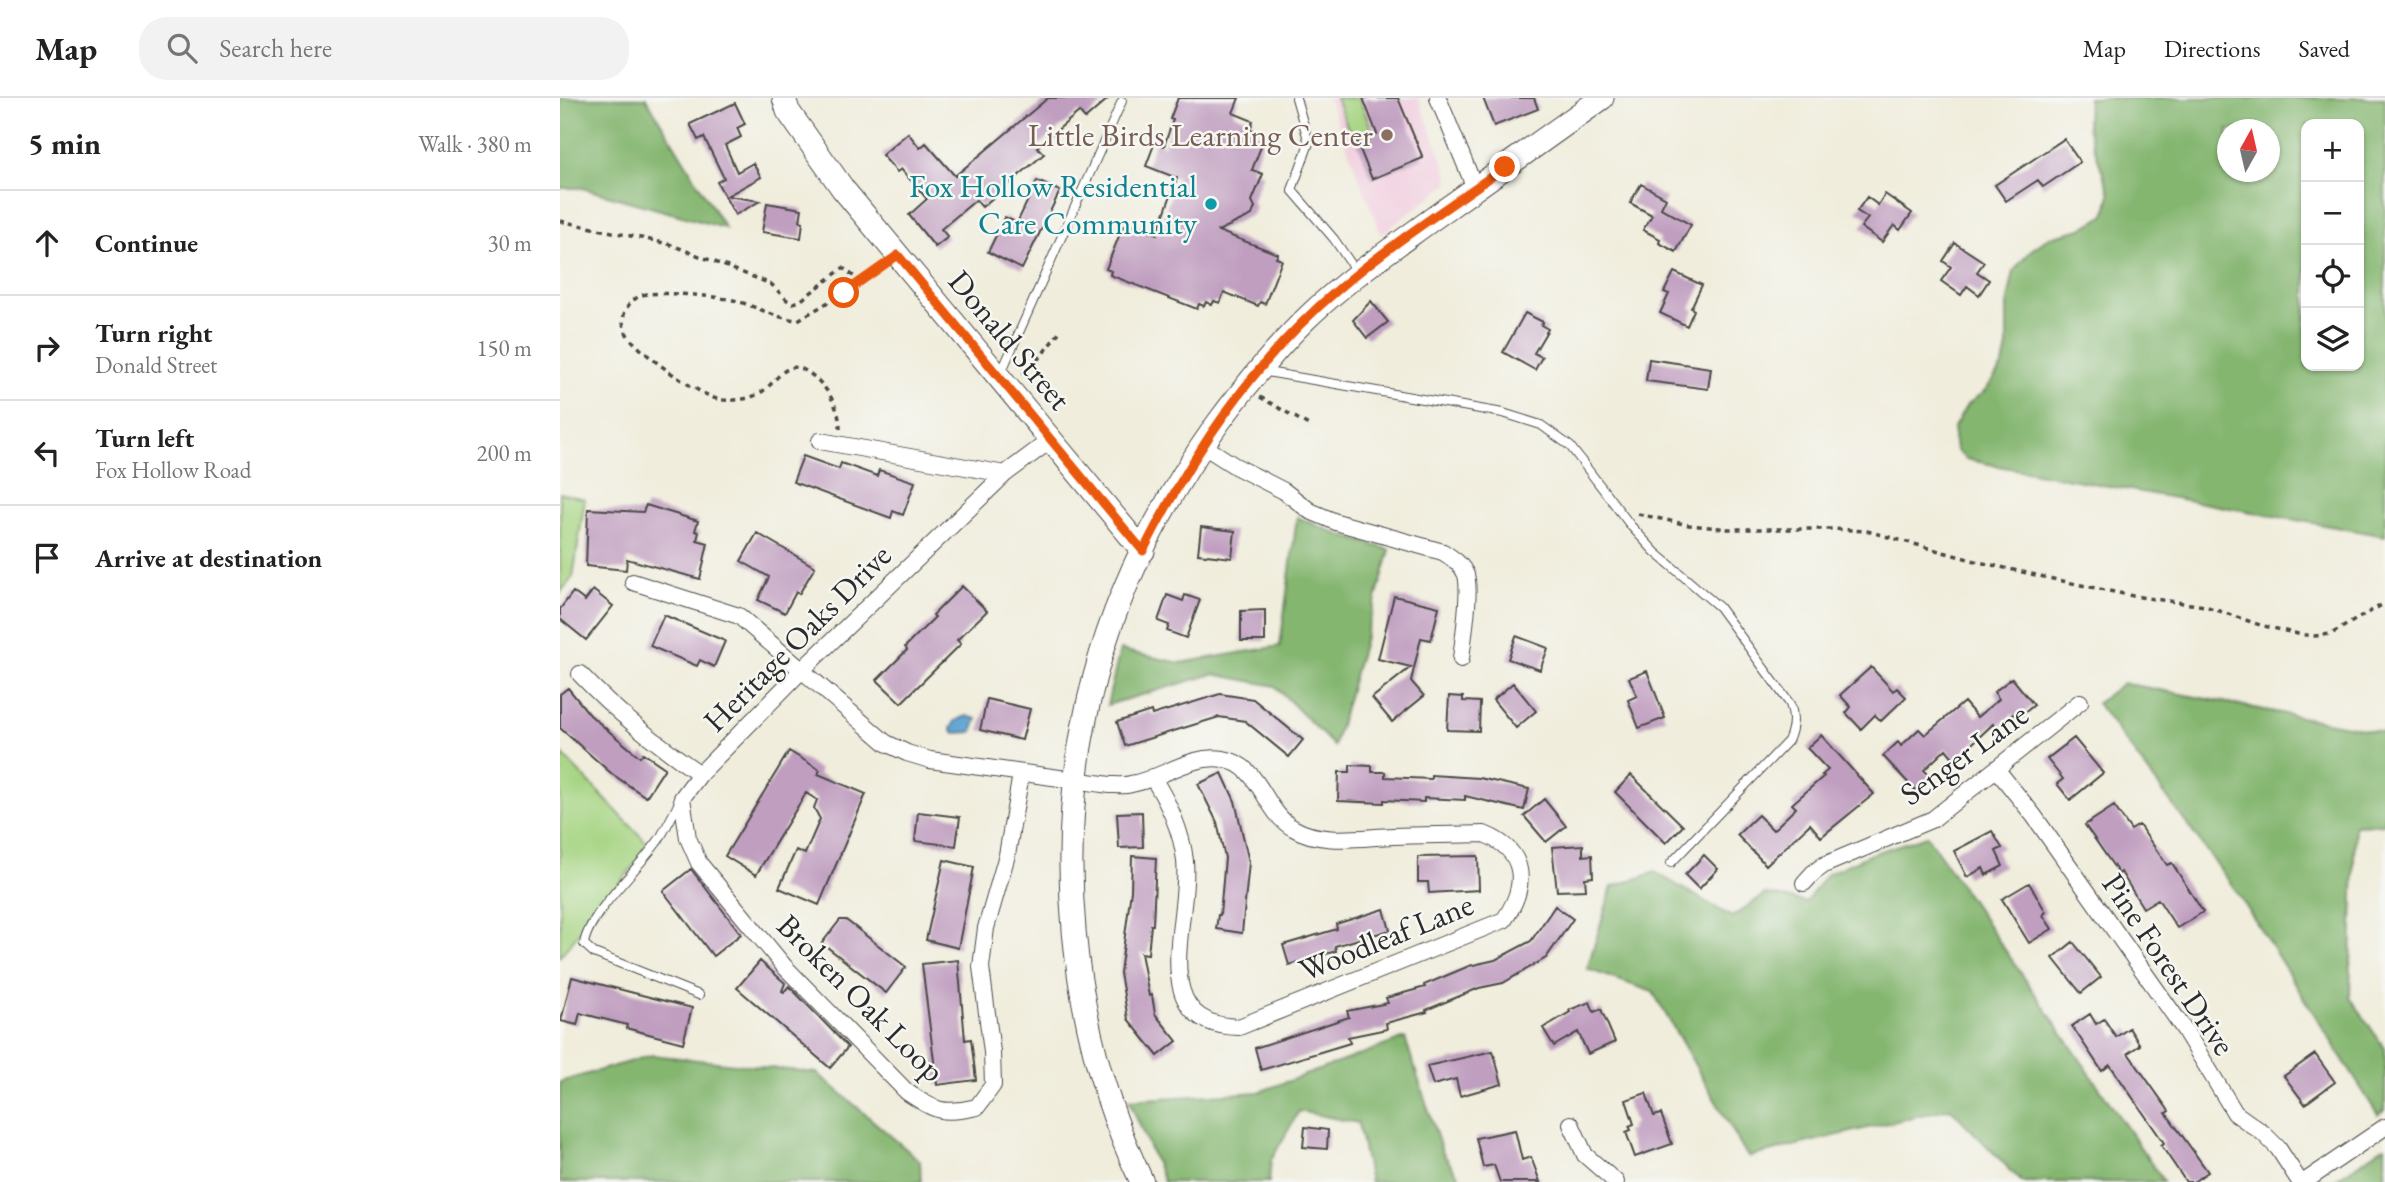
<!DOCTYPE html>
<html lang="en">
<head>
<meta charset="utf-8">
<style>
  :root { --surface:#fff; --page:#f2f2f2; --text:#222; --muted:#767676; --line:#e0e0e0 }
  body { margin:0; font-family:"EB Garamond",serif; background:var(--page); color:var(--text) }
  .controls { position:absolute; right:21px; top:21px; display:grid; overflow:hidden; border-radius:14px; box-shadow:0 2px 5px #0004 }
  .controls button { width:63px; height:63px; display:grid; place-items:center; padding:0; border:0; border-bottom:2px solid var(--line); background:var(--surface); color:var(--text); font:35px sans-serif }
  .compass { position:absolute; left:1657px; top:21px; width:63px; height:63px; border-radius:50%; background:var(--surface); box-shadow:0 2px 5px #0004; rotate:8deg }
  .stop { position:absolute; width:21px; height:21px; margin:-16px; border:5px solid #ea580c; border-radius:50%; background:#fff }
  .stop.end { background:#ea580c; border-color:#fff; box-shadow:0 2px 7px #0008 }
  .list { margin:0; padding:0; list-style:none }
  h2 { display:flex; justify-content:space-between; align-items:center; height:91px; margin:0; padding:0 28px; font-size:30px }
  h2 small { font-size:23px; font-weight:400; color:var(--muted) }
  .list li { display:grid; grid-template-columns:46px 1fr auto; gap:21px; align-items:center; box-sizing:border-box; height:105px; padding:0 28px; border-top:2px solid var(--line) }
  .list b { display:block; font-size:26px; white-space:nowrap }
  .list p { margin:0; font-size:23px; white-space:nowrap; color:var(--muted) }
  .list em { font-size:23px; font-style:normal; color:var(--muted) }
  .icon { flex:none; width:38px; height:38px; fill:none; stroke:currentColor; stroke-width:2; stroke-linecap:round; stroke-linejoin:round }
  .map { position:relative; flex:none; width:1825px; height:1084px; overflow:hidden }
  header { display:flex; align-items:center; gap:42px; box-sizing:border-box; height:98px; padding:0 35px; background:var(--surface); border-bottom:2px solid var(--line) }
  header strong { font-size:33px }
  nav { display:flex; gap:38px; margin-inline-start:auto; font-size:24px }
  .search { width:490px; height:63px; background:var(--page); display:flex; align-items:center; gap:18px; box-sizing:border-box; padding:0 24px; border-radius:28px; color:var(--muted); font-size:26px }
  main { display:flex }
  aside { flex:1; background:var(--surface) }
  .map>svg:first-child { display:block }
</style>
</head>
<body>
<header>
<strong>Map</strong>
<div class="search"><svg class="icon" aria-label="search" viewBox="0 0 24 24"><circle cx="10" cy="10" r="6"/><path d="M15 15l6 6"/></svg>Search here</div>
<nav><a>Map</a><a>Directions</a><a>Saved</a></nav>
</header>
<main>
<aside>
<h2>5 min<small>Walk · 380 m</small></h2>
<ul class="list">
<li><svg class="icon" aria-label="ahead" viewBox="0 0 24 24"><path d="M12 20V5M6 11l6-6 6 6"/></svg><div><b>Continue</b></div><em>30 m</em></li>
<li><svg class="icon" aria-label="right" viewBox="0 0 24 24"><path d="M7 20v-9h11M14 6l5 5-5 5"/></svg><div><b>Turn right</b><p>Donald Street</p></div><em>150 m</em></li>
<li><svg class="icon" aria-label="left" viewBox="0 0 24 24"><path d="M17 20v-9H6M10 6l-5 5 5 5"/></svg><div><b>Turn left</b><p>Fox Hollow Road</p></div><em>200 m</em></li>
<li><svg class="icon" aria-label="arrive" viewBox="0 0 24 24"><path d="M6 21V4h12l-3 4 3 4H6"/></svg><div><b>Arrive at destination</b></div></li>
</ul>
</aside>
<div class="map">
<svg width="1825" height="1084" viewBox="0 0 1825 1084">
  <rect width="100%" height="100%" fill="#f6f6f2"/>
  <filter id="ink" filterUnits="userSpaceOnUse"><feTurbulence type="fractalNoise" baseFrequency=".0143" numOctaves="2"/><feDisplacementMap in="SourceGraphic" scale="14" xChannelSelector="R" yChannelSelector="G"/><feConvolveMatrix kernelMatrix="1 2 1 2 8 2 1 2 1" color-interpolation-filters="sRGB"/></filter>
  <filter id="wash" filterUnits="userSpaceOnUse"><feTurbulence type="fractalNoise" baseFrequency=".00686" numOctaves="4" result="noise"/><feDisplacementMap in="SourceGraphic" scale="28" xChannelSelector="R" yChannelSelector="G"/><feGaussianBlur stdDeviation="1.57" result="paint"/><feColorMatrix in="noise" values="0 0 0 0 0 0 0 0 0 0 0 0 0 0 0 0 0 1.4 0 .05"/><feComposite in="paint" operator="in"/></filter>
  <g filter="url(#wash)">
    <rect width="100%" height="100%" fill="#f0eddc"/>
    <path fill="#f2cfe0" d="M 768,0 L 858,0 L 887,73 L 889,85 L 821,136 Z"/>
    <path fill="#a6d482" stroke="#688056" stroke-width="2" d="M 776,0 L 799,0 L 814,37 L 811,43 L 802,47 L 800,41 L 789,33 Z
      M 0,395 L 25,401 L 13,479 L 0,495 Z
      M 0,654 L 90,748 L 0,858 Z"/>
    <path fill="#84b670" stroke="#58704e" stroke-width="2" fill-rule="evenodd" d="M 0,0 L 86,0 L 165,130 L 22,90 L 0,90 Z
      M 1528,0 L 1825,0 L 1825,438 L 1438,368 L 1406,361 L 1396,352 L 1393,331 L 1407,307 L 1425,293 L 1443,267 L 1447,249 L 1447,207 L 1454,173 L 1470,153 L 1490,139 L 1521,131 L 1545,117 L 1550,96 L 1527,28 ZM 1746,26 L 1799,26 L 1799,268 L 1746,268 ZM 1668,32 L 1710,32 L 1710,74 L 1668,74 Z
      M 737,419 L 780,437 L 830,452 L 774,648 L 715,588 L 653,576 L 547,607 L 560,552 L 620,565 L 720,548 Z
      M 1563,585 L 1825,635 L 1825,726 L 1795,727 L 1790,899 L 1825,951 L 1825,1012 L 1818,1017 L 1677,794 L 1537,605 Z
      M 1367,738 L 1604,1084 L 1462,1084 L 1390,1010 L 1188,1059 L 1093,894 L 1027,871 L 1052,789 L 1095,774 L 1172,819 L 1205,796 L 1246,804 L 1267,776 L 1311,756 Z
      M 845,940 L 882,1054 L 903,1084 L 810,1084 L 798,1025 L 739,1013 L 711,1062 L 709,1084 L 604,1084 L 569,1002 L 699,994 Z
      M 92,957 L 257,975 L 360,1063 L 361,1084 L 0,1084 L 0,984 Z
      M 1825,1048 L 1825,1084 L 1771,1084 Z"/>
    <path fill="#5ca2d2" stroke="#44667e" stroke-width="2" d="M 406,618 L 417,621 L 412,634 L 395,635 L 391,631 L 395,623 Z"/>
    <g id="blocks">
      <path fill="#c09ec0" d="M 488,0 L 549,0 L 525,21 L 519,14 L 477,49 L 484,56 L 422,109 L 416,102 L 381,131 L 388,139 L 375,149 L 349,117 L 367,101 L 341,71 L 337,74 L 322,57 L 348,35 L 360,50 L 366,45 L 395,78 Z
        M 618,0 L 679,0 L 673,15 L 693,23 L 690,32 L 705,38 L 692,72 L 703,76 L 692,103 L 695,109 L 692,117 L 658,133 L 718,156 L 716,160 L 722,162 L 705,206 L 700,204 L 698,208 L 664,194 L 660,205 L 654,203 L 652,207 L 646,204 L 644,208 L 639,206 L 637,211 L 550,177 L 551,173 L 546,171 L 563,128 L 568,130 L 570,126 L 597,136 L 617,80 L 586,68 L 595,44 L 604,48 L 613,22 L 610,21 Z
        M 803,0 L 838,0 L 863,60 L 812,81 L 797,44 L 817,36 Z
        M 923,0 L 974,0 L 978,11 L 934,28 Z
        M 175,5 L 185,26 L 177,30 L 181,39 L 165,47 L 177,74 L 193,65 L 201,79 L 167,98 L 200,103 L 175,117 L 157,84 L 164,80 L 144,39 L 138,42 L 130,26 Z
        M 1504,41 L 1520,64 L 1483,89 L 1478,82 L 1446,103 L 1435,87 Z
        M 477,83 L 500,93 L 462,171 L 428,154 L 445,119 L 457,125 Z
        M 1081,86 L 1106,100 L 1101,110 L 1131,127 L 1116,154 L 1099,145 L 1100,141 L 1083,132 L 1092,117 L 1070,105 Z
        M 1325,96 L 1352,115 L 1340,132 L 1334,127 L 1322,144 L 1301,129 L 1308,120 L 1297,113 L 1307,99 L 1318,107 Z
        M 207,105 L 242,111 L 240,123 L 243,124 L 241,140 L 202,134 Z
        M 1395,145 L 1424,164 L 1417,174 L 1429,182 L 1419,197 L 1407,188 L 1401,197 L 1381,183 L 1391,169 L 1383,163 Z
        M 1114,174 L 1142,187 L 1131,210 L 1134,212 L 1127,228 L 1100,215 L 1109,196 L 1104,194 Z
        M 811,203 L 828,224 L 807,240 L 793,222 Z
        M 965,215 L 983,224 L 981,227 L 988,231 L 974,255 L 982,259 L 975,272 L 943,254 Z
        M 1089,261 L 1151,270 L 1148,291 L 1086,283 Z
        M 243,358 L 279,371 L 281,365 L 317,378 L 319,372 L 355,384 L 343,417 L 333,413 L 331,420 L 233,384 Z
        M 86,407 L 138,423 L 135,433 L 139,434 L 137,442 L 148,445 L 140,481 L 67,461 L 66,472 L 26,468 L 28,411 L 83,414 Z
        M 641,429 L 675,433 L 672,460 L 638,456 Z
        M 197,435 L 255,469 L 239,496 L 236,494 L 225,515 L 198,502 L 209,479 L 181,463 Z
        M 402,488 L 427,513 L 397,542 L 401,546 L 341,605 L 317,582 L 347,552 L 345,549 L 375,519 L 373,517 Z
        M 33,492 L 53,508 L 26,542 L 0,521 L 0,511 L 13,494 L 25,503 Z
        M 607,497 L 623,503 L 625,497 L 640,502 L 626,540 L 607,533 L 609,527 L 598,523 Z
        M 834,498 L 879,509 L 871,542 L 861,540 L 851,583 L 864,598 L 832,624 L 812,600 L 851,569 L 818,561 Z
        M 705,512 L 705,543 L 681,543 L 681,513 Z
        M 104,517 L 165,543 L 154,569 L 140,562 L 137,568 L 90,548 Z
        M 956,538 L 988,550 L 980,572 L 948,561 Z
        M 1311,569 L 1333,593 L 1337,590 L 1346,599 L 1321,623 L 1315,617 L 1301,631 L 1286,615 L 1291,609 L 1280,597 Z
        M 1087,573 L 1105,620 L 1079,630 L 1068,602 L 1077,598 L 1069,580 Z
        M 1452,580 L 1474,607 L 1457,621 L 1453,616 L 1437,630 L 1433,626 L 1395,662 L 1386,651 L 1364,672 L 1370,678 L 1355,692 L 1323,658 L 1338,644 L 1341,648 L 1359,631 L 1365,637 L 1404,604 L 1417,619 L 1439,601 L 1434,594 Z
        M 953,585 L 976,613 L 956,630 L 933,602 Z
        M 8,590 L 30,617 L 51,635 L 80,659 L 83,655 L 105,670 L 86,699 L 52,676 L 0,630 L 0,596 Z
        M 660,596 L 693,601 L 743,642 L 729,659 L 685,623 L 659,619 L 565,648 L 557,624 L 591,613 L 592,617 Z
        M 889,598 L 903,599 L 903,603 L 920,604 L 919,633 L 887,632 Z
        M 427,601 L 470,611 L 462,642 L 420,632 Z
        M 1261,637 L 1314,696 L 1261,739 L 1250,726 L 1206,767 L 1177,737 L 1198,717 L 1213,732 L 1236,710 L 1232,706 L 1264,678 L 1262,677 L 1268,672 L 1247,650 Z
        M 1514,640 L 1543,675 L 1510,702 L 1497,686 L 1503,681 L 1487,661 Z
        M 229,653 L 260,672 L 258,676 L 306,696 L 259,807 L 219,790 L 236,752 L 245,756 L 260,721 L 254,710 L 257,702 L 246,695 L 196,777 L 165,758 Z
        M 790,667 L 812,668 L 812,674 L 825,674 L 825,679 L 871,681 L 871,677 L 919,680 L 969,691 L 964,712 L 905,698 L 905,702 L 864,700 L 864,704 L 824,702 L 824,705 L 778,703 L 779,674 L 790,674 Z
        M 662,675 L 675,703 L 689,764 L 682,835 L 656,831 L 658,817 L 660,817 L 665,760 L 657,724 L 638,686 Z
        M 1071,677 L 1123,728 L 1106,745 L 1055,694 Z
        M 984,701 L 1006,728 L 986,744 L 964,718 Z
        M 1554,708 L 1571,732 L 1579,727 L 1607,767 L 1612,765 L 1643,814 L 1617,830 L 1598,801 L 1583,810 L 1561,774 L 1559,776 L 1525,727 Z
        M 358,714 L 400,719 L 396,748 L 355,743 Z
        M 582,714 L 583,749 L 559,750 L 557,715 Z
        M 1432,733 L 1442,750 L 1436,753 L 1443,768 L 1426,777 L 1423,770 L 1407,779 L 1394,753 Z
        M 1023,747 L 1023,758 L 1032,757 L 1033,779 L 1025,780 L 1026,792 L 997,793 L 992,749 Z
        M 1144,757 L 1158,771 L 1139,791 L 1125,777 Z
        M 572,758 L 596,760 L 593,827 L 591,827 L 588,856 L 581,855 L 589,898 L 592,897 L 595,916 L 617,943 L 598,958 L 568,921 L 560,875 L 571,793 Z
        M 918,758 L 919,792 L 869,795 L 868,784 L 858,784 L 858,759 Z
        M 384,762 L 414,769 L 398,850 L 366,842 Z
        M 131,771 L 181,836 L 153,858 L 103,793 Z
        M 1469,785 L 1486,814 L 1483,817 L 1492,831 L 1469,845 L 1442,801 Z
        M 995,808 L 1013,821 L 986,860 L 943,885 L 919,890 L 866,912 L 867,914 L 826,925 L 827,931 L 788,939 L 790,945 L 701,972 L 695,950 L 789,919 L 787,913 L 828,905 L 826,900 L 865,889 L 864,887 L 909,868 L 935,862 L 971,843 Z
        M 824,811 L 830,832 L 775,848 L 776,853 L 729,867 L 723,847 L 777,831 L 776,826 Z
        M 280,822 L 286,822 L 346,869 L 326,895 L 262,845 Z
        M 1513,844 L 1541,879 L 1521,895 L 1493,860 Z
        M 398,862 L 405,942 L 411,941 L 416,982 L 377,987 L 362,866 Z
        M 200,863 L 225,885 L 222,893 L 224,894 L 229,888 L 288,949 L 270,970 L 177,890 Z
        M 12,879 L 132,910 L 123,945 L 66,930 L 67,927 L 20,915 L 17,927 L 1,923 Z
        M 1030,904 L 1034,914 L 1041,911 L 1055,944 L 1028,956 L 1018,934 L 994,948 L 983,930 L 1010,914 L 1009,912 Z
        M 1530,916 L 1536,926 L 1544,921 L 1556,939 L 1569,930 L 1580,947 L 1568,955 L 1609,1013 L 1606,1015 L 1648,1074 L 1633,1084 L 1626,1084 L 1601,1047 L 1604,1045 L 1550,967 L 1542,973 L 1512,928 Z
        M 933,953 L 942,986 L 900,998 L 896,981 L 873,987 L 867,968 Z
        M 1755,956 L 1775,984 L 1745,1006 L 1724,978 Z
        M 1086,995 L 1094,1018 L 1101,1016 L 1112,1046 L 1075,1059 L 1066,1034 L 1071,1032 L 1069,1028 L 1074,1026 L 1066,1002 Z
        M 745,1029 L 768,1032 L 767,1051 L 743,1049 Z
        M 955,1032 L 962,1062 L 971,1059 L 980,1084 L 940,1084 L 934,1067 L 923,1069 L 916,1040 Z"/>
    </g>
  </g>
  <g filter="url(#ink)">
    <use href="#blocks" fill-opacity="0" stroke="#494846" stroke-width="2"/>
    <g fill="none" stroke-linecap="round" stroke-linejoin="round">
      <g stroke="#494846" stroke-width="10">
        <path id="lane" d="M 736,0 L 749,45 L 732,92 L 774,141 L 796,173
          M 701,273 L 943,315 L 981,327 L 1010,348 L 1071,428 L 1095,454 L 1159,509 L 1230,606 C 1235,619 1234,630 1228,643 L 1111,765
          M 441,275 L 562,3
          M 120,702 C 114,715 107,728 100,740 C 81,769 29,814 24,846 L 34,855 L 139,897"/>
      </g>
      <g stroke="#494846" stroke-width="18">
        <path id="street" d="M 878,0 L 915,90
          M 260,343 L 445,376
          M 642,347 L 675,368 L 724,393 L 750,413 L 776,424 L 883,454 C 892,460 902,466 906,477 C 911,495 903,541 901,561
          M 73,484 L 179,518 L 326,645 L 347,655 L 370,662 L 550,687 C 556,687 564,688 571,686 C 602,681 630,656 663,661 C 701,667 703,713 733,730 C 761,747 802,739 833,738 C 863,737 894,737 924,736 C 967,753 968,787 944,822 L 679,929 C 583,927 631,820 625,763 C 622,734 608,703 592,679
          M 20,576 C 58,616 96,645 140,676 L 243,571 L 445,376 L 492,341
          M 1437,672 L 1474,718 L 1624,931 L 1675,1015 L 1703,1035 L 1718,1050 L 1740,1084
          M 140,676 L 122,700 L 128,740 L 139,765 L 224,868 L 347,994 C 376,1013 382,1017 417,1009 L 433,987 L 432,954 L 421,869 L 426,830 L 447,757 L 461,676
          M 1244,785 L 1253,775 L 1264,767 L 1373,721 L 1520,604
          M 1011,1026 L 1025,1057 L 1056,1084
          M 1744,1084 L 1825,1029"/>
      </g>
      <g stroke="#494846" stroke-width="25">
        <path id="secondary" d="M 224,0 L 228,13 L 283,91 L 583,453
          M 582,1084 C 508,930 491,743 535,578 C 559,487 604,401 658,325 C 687,286 717,248 752,215 C 789,180 830,152 871,122 C 928,81 985,41 1042,0"/>
      </g>
      <path stroke="#494846" stroke-width="3.5" stroke-dasharray="5 5" stroke-linecap="butt" d="M 0,123 L 109,146 L 211,186 L 227,202 L 233,205 L 240,203 L 283,170 L 300,183
        M 463,276 L 481,258 L 500,233
        M 700,299 L 752,329
        M 280,331 C 280,307 263,281 242,271 C 225,263 215,285 203,293 C 197,297 190,300 183,301 C 175,302 165,303 157,301 C 136,295 78,254 67,236 C 62,228 62,220 66,211 C 71,203 78,197 87,196 C 107,194 158,198 177,203 C 197,209 218,221 238,222 L 284,195 L 322,168
        M 1078,416 L 1129,427 L 1168,431 L 1272,431 L 1307,433 L 1419,464 L 1493,481 L 1573,498 L 1645,508 L 1700,527 L 1738,536 L 1755,538 L 1771,536 L 1825,505"/>
      <use href="#lane" stroke="#fff" stroke-width="8"/>
      <use href="#street" stroke="#fff" stroke-width="16"/>
      <use href="#secondary" stroke="#fff" stroke-width="23"/>
    </g>
  </g>
  <g fill="none" stroke-linecap="round" stroke-linejoin="round" filter="url(#ink)">
    <path stroke="#ea580c" stroke-width="9" d="M 284,195 L 338,157 L 583,453 C 633,354 695,261 781,189 C 832,145 890,108 945,69"/>
  </g>
  <circle fill="#8d6e63" stroke="#f6f6f2" stroke-width="2.5" cx="827" cy="37" r="7"/>
  <circle fill="#0f9aa8" stroke="#f6f6f2" stroke-width="2.5" cx="651" cy="106" r="7"/>
  <g text-anchor="middle" dominant-baseline="central" stroke-width="5" stroke-linejoin="round" paint-order="stroke">
    <g font-size="32" fill="#785e54" stroke="#f6f6f2" text-anchor="end">
      <text x="813" y="37">Little Birds Learning Center</text>
    </g>
    <g font-size="32" fill="#0d838f" stroke="#f6f6f2" text-anchor="end">
      <text x="637" y="88">Fox Hollow Residential<tspan x="637" dy="37">Care Community</tspan></text>
    </g>
    <g font-size="32" fill="#2b2b2b" stroke="#f6f6f2">
      <text transform="translate(450 242) rotate(50)">Donald Street</text>
      <text transform="translate(237 540) rotate(-45)">Heritage Oaks Drive</text>
      <text transform="translate(1404 656) rotate(-36)">Senger Lane</text>
      <text transform="translate(826 839) rotate(-22)">Woodleaf Lane</text>
      <text transform="translate(1609 866) rotate(56)">Pine Forest Drive</text>
      <text transform="translate(301 900) rotate(45)">Broken Oak Loop</text>
    </g>
  </g>
</svg>
<div class="controls">
<button>+</button>
<button>−</button>
<button><svg class="icon" aria-label="locate" viewBox="0 0 24 24"><circle cx="12" cy="12" r="6"/><path d="M12 2v4M12 18v4M2 12h4M18 12h4"/></svg></button>
<button><svg class="icon" aria-label="layers" viewBox="0 0 24 24"><path d="M12 4l9 5-9 5-9-5zM3 14l9 5 9-5"/></svg></button>
</div>
<svg class="compass" viewBox="-18 -18 36 36"><path d="M0-13l5 13h-10z" fill="#e53935"/><path d="M0 13l5-13h-10z" fill="#767676"/></svg>
<div class="stop" style="left:284px;top:195px"></div>
<div class="stop end" style="left:945px;top:69px"></div>
</div>
</main>
</body>
</html>
